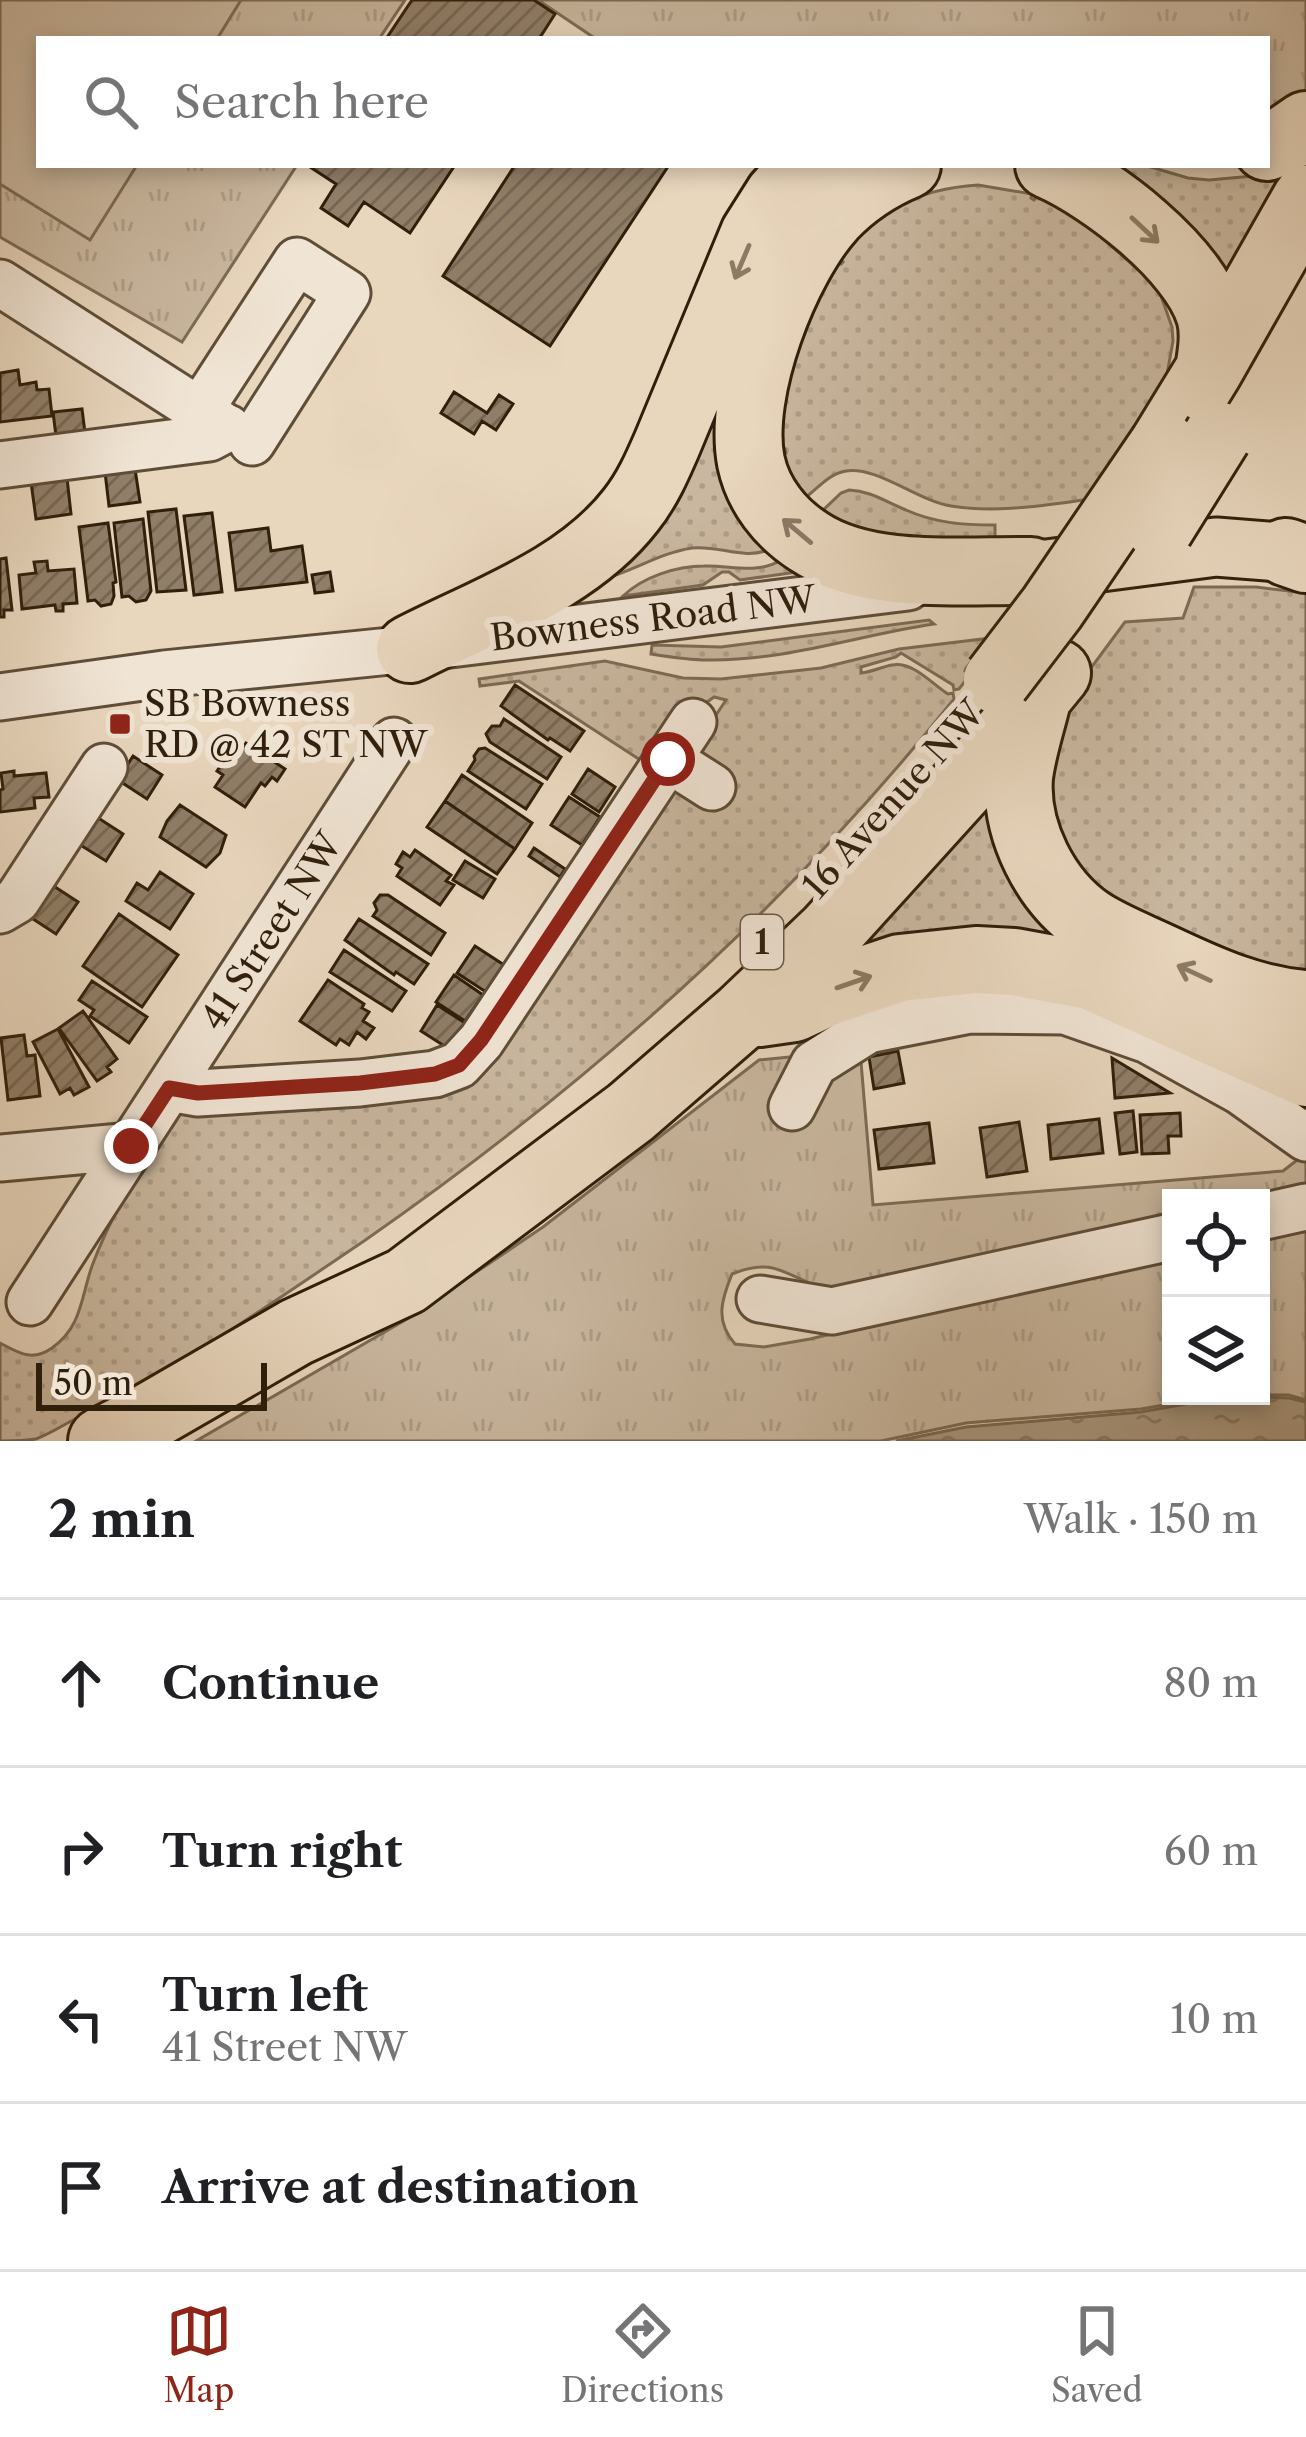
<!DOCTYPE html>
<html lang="en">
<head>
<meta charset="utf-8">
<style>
  :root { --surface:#fff; --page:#f2f2f2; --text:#202124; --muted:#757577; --line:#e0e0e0; --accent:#8f2418 }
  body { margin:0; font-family:"Libre Caslon Text",serif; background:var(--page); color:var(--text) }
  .controls { position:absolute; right:36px; bottom:36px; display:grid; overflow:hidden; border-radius:0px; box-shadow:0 6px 18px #0003 }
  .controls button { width:108px; height:108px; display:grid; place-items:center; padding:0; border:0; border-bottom:3px solid var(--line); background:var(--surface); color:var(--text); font:60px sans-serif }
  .scale { position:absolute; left:36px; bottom:30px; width:231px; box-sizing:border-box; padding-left:12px; border:6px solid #301f0b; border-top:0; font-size:33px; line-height:42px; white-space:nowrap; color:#301f0b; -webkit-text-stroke:9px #f0e4d4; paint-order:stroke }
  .stop { position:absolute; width:36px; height:36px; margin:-27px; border:9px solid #8f2418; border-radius:50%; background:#fff }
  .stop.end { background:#8f2418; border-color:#fff; box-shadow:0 3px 12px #0008 }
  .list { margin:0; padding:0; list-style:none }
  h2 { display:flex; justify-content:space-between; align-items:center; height:156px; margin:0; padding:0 48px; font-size:51px }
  h2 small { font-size:39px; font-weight:400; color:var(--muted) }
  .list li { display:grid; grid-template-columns:78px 1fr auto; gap:36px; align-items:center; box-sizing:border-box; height:168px; padding:0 48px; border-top:3px solid var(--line) }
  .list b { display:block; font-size:45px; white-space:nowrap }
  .list p { margin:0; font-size:39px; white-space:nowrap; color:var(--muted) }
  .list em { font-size:39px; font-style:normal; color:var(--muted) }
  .icon { flex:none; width:66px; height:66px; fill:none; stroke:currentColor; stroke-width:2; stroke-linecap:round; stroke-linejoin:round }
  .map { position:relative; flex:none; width:1306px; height:1441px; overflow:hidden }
  .search { position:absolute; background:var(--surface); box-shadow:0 6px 18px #0003; left:36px; right:36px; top:36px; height:132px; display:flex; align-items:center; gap:30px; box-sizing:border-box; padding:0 42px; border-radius:0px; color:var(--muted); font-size:45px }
  .sheet { height:828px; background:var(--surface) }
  nav { display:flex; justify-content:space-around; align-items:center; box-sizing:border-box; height:168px; border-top:3px solid var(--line); background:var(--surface); font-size:33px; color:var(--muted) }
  nav a { display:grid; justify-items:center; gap:6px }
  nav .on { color:var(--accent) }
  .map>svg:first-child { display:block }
</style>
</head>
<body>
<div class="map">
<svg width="1306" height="1441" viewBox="0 0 1306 1441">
  <defs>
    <pattern id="grass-dots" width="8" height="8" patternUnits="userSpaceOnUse" patternTransform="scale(3)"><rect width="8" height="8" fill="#c9b79f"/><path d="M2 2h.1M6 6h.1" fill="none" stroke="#ad9d88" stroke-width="1.8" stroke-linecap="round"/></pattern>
    <pattern id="park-tufts" width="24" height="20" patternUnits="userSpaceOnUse" patternTransform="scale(3)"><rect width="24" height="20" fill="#c9b79f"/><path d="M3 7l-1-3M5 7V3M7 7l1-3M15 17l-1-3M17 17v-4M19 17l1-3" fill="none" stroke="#ad9d88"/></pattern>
    <pattern id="water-ripples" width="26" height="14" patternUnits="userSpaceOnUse" patternTransform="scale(3)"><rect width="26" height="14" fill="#a99880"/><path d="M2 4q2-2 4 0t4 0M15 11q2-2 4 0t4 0" fill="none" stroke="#8a7b67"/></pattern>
    <pattern id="building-hatch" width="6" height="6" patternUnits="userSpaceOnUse" patternTransform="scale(3)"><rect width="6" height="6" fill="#907e68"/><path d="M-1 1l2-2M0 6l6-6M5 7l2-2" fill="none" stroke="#766754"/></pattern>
  </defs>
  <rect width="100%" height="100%" fill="#e8d6bd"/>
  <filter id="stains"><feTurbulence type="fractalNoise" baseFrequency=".00167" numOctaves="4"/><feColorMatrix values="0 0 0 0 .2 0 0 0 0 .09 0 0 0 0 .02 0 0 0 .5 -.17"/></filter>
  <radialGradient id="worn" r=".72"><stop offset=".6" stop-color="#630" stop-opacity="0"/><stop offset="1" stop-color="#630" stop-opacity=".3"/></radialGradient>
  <path fill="url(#grass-dots)" stroke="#7c6b55" stroke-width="3" d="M 1291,164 L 1234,284 L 1110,165 L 1144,165 L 1188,178 L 1209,180 L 1253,176 Z
    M 978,185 L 1032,194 L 1031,198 L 1034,200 L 1037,196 L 1083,221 L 1143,274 L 1160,293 L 1172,327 L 1173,341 L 1166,380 L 1099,498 C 1050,504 999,514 951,506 C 918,501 877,466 846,471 C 827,474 816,491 801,501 L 795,492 L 782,454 L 786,453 L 785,449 L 782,449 C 780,386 805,317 837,263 L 841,264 L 843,262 L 839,259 C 876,210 917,189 978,185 Z
    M 738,330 L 768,550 C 744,560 718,545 692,548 C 659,553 632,572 600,580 Z
    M 849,490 C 871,491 886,502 906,510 C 935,523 963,525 995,525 L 995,539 L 903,550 L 820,513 L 841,493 Z
    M 781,560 L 797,572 L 740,580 L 729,572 L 722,572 L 703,585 L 623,596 C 643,577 676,566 704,566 C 731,565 757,575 781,560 Z
    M 1194,587 L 1256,587 L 1306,593 L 1306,987 L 1097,903 L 1044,815 L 1062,707 L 1125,622 L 1183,618 Z
    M 929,620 L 934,624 C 859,635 786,661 708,660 C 689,660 670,657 651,654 L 652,645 L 721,647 Z
    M 991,638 L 966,668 L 965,671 L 970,675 L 959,689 L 954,690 L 953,685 L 901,653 L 896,657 L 861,667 L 861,673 C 872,672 881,667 892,665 C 913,661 932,684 948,694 L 953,693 L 954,699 C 786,909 584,1088 364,1241 C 306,1280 249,1320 189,1356 C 152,1378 115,1399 77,1418 C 63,1425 50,1434 36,1439 C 25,1441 12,1441 0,1441 L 0,1343 C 19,1353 32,1362 52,1348 C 82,1327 81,1297 92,1266 C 101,1242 112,1219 124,1197 C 140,1167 162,1139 181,1110 L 422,1083 L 694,748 L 726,700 L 714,697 L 699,708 L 651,767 L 519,681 L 480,686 L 479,679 L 605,661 L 683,678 L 721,679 L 821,668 L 899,649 Z
    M 987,791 L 1081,941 L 836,956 Z"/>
  <path fill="url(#park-tufts)" stroke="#7c6b55" stroke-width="3" d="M 0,0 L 405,0 L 379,39 L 39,39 L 39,165 L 297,165 L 182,342 L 0,237 Z
    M 538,0 L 1306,0 L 1306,104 L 1267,128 L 1267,39 L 596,39 Z
    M 860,1050 L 873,1205 L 1283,1171 L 1301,1157 L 1306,1157 L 1306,1189 L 1256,1198 L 1171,1198 L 1171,1218 L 855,1292 C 842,1291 828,1291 816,1286 C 782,1272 770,1258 732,1274 C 721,1301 715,1321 735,1344 L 764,1347 L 810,1339 L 1171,1254 L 1171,1396 L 1217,1396 L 1141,1409 L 966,1423 L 881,1441 L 196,1441 L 407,1319 L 543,1227 L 759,1060 Z
    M 1306,1222 L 1306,1400 L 1289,1395 L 1261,1395 L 1261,1233 Z"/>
  <path fill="#c9b79f" stroke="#7c6b55" stroke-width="3" d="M 0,0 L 241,0 L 217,39 L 39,39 L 39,165 L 137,165 L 90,240 L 0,184 Z"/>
  <path fill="url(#water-ripples)" stroke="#796851" stroke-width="3" d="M 1230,1396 L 1289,1398 L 1306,1402 L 1306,1441 L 896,1441 L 966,1427 L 1141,1412 Z"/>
  <path fill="url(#building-hatch)" stroke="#301f0b" stroke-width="3" d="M 412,0 L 534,0 L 555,14 L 539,39 L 386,39 Z
    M 307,165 L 455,165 L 410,233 L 364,202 L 348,226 L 321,208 L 336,184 Z
    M 515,165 L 669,165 L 550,346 L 443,276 Z
    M 18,370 L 20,385 L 36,382 L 37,390 L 49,389 L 52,416 L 0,422 L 0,373 Z
    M 454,392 L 487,413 L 499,395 L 513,404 L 496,430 L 482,421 L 474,434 L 441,413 Z
    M 82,409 L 86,441 L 57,444 L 53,412 Z
    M 135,469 L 140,502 L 109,506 L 105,472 Z
    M 67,478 L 71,514 L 36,519 L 31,482 Z
    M 176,509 L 186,590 L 157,592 L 148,512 Z
    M 212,513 L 222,592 L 194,595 L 184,516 Z
    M 143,519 L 151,591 L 146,600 L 136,602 L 129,596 L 122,597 L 114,523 Z
    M 108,523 L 116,582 L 113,583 L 114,596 L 111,604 L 101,606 L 95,600 L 88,601 L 79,527 Z
    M 268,528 L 271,551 L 302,546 L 307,582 L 236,590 L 229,533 Z
    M 6,558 L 12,610 L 4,610 L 4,617 L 0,617 L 0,559 Z
    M 47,561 L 48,571 L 74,569 L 77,603 L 63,604 L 63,611 L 56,611 L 55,605 L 22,609 L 19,575 L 36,573 L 34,562 Z
    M 330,572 L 333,591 L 315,593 L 312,575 Z
    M 515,685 L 584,731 L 570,751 L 550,738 L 548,740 L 501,706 Z
    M 504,719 L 561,757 L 547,779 L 490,742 L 486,734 L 492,726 L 500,726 Z
    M 246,743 L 285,769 L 277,781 L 272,777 L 265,786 L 261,783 L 245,807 L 215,787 L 223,775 L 217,771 L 233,747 L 240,752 Z
    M 485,748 L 542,784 L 526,809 L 468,771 L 475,760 L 474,756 L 479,749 Z
    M 133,756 L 162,775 L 147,799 L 118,780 Z
    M 588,769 L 615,787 L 599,812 L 572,794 Z
    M 14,771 L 14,776 L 46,773 L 49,797 L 34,798 L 35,808 L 0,812 L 0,790 L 3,789 L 1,773 Z
    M 462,775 L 532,823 L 515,849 L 445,801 Z
    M 569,797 L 600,817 L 582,845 L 551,825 Z
    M 445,801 L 515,849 L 497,874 L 427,827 Z
    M 180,805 L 226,835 L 220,853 L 206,867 L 160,837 L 167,821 Z
    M 92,814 L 123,834 L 106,861 L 74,841 Z
    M 534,848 L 565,869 L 560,877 L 529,856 Z
    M 415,850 L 451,875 L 446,881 L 454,885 L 440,905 L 397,876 L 402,868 L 396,864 L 403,852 L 410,857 Z
    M 465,861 L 495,879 L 483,898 L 453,880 Z
    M 160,872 L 193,894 L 170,929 L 126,901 L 137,883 L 148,890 Z
    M 49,883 L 78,902 L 56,934 L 27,915 Z
    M 380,895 L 388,895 L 445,933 L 431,955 L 373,916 L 377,910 L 374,903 Z
    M 119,914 L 178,955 L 142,1007 L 83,966 Z
    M 359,919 L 428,964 L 414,984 L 396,972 L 394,975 L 345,940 Z
    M 475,946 L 504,965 L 486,992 L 457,973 Z
    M 344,950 L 406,991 L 392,1011 L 330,972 Z
    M 454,975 L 483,995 L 465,1021 L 436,1002 Z
    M 328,980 L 364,1004 L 362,1008 L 369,1012 L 363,1021 L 374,1028 L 366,1039 L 357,1032 L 349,1045 L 340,1039 L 336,1045 L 300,1021 Z
    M 92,981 L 147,1017 L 129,1043 L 90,1016 L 94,1010 L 79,1000 Z
    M 437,1005 L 465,1023 L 449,1049 L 421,1031 Z
    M 83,1011 L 117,1059 L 107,1067 L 111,1072 L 97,1081 L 59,1028 Z
    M 58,1029 L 89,1087 L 74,1095 L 70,1088 L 60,1094 L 33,1042 Z
    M 24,1035 L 27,1056 L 35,1055 L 40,1096 L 8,1100 L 1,1038 Z
    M 898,1051 L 904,1083 L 874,1089 L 869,1057 Z
    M 1112,1058 L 1170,1093 L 1115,1098 Z
    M 1133,1111 L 1137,1152 L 1120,1154 L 1115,1113 Z
    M 1180,1113 L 1181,1136 L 1168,1136 L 1169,1153 L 1142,1154 L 1140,1115 Z
    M 1099,1119 L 1103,1153 L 1051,1159 L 1048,1125 Z
    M 1019,1122 L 1027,1171 L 987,1177 L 980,1128 Z
    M 929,1123 L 934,1163 L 879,1169 L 874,1130 Z"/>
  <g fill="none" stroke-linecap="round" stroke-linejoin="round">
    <g stroke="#5e4d38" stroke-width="51">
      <path id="minor" d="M 0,283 L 225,427
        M 200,410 L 297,261 L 347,293 L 252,442
        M 0,465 L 209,438 L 228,428
        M 0,697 L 164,674 L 410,649 L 908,587
        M 668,759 L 712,787
        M 0,910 L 17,900 L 104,767
        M 169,1088 L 198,1093 L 360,1083 L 435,1074 L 459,1065 L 481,1041 L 693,722
        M 792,1107 L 814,1064 L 868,1030 L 970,1010 L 1065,1011 L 1148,1040 L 1240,1091 L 1306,1138
        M 0,1158 L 132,1146
        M 1261,1217 L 1306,1207
        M 760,1299 L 832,1311 L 1171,1237
        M 30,1302 L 394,741"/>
    </g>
    <g stroke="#301f0b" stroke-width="63">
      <path id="major" d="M 1047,569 L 1216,547 L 1306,554"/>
    </g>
    <g stroke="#301f0b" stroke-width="72">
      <path id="highway" d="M 1267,147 L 1287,138 L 1306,125
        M 907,165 C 878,177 853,194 832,216 C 785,268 737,392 751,462 C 758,495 780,523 808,541 C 867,581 962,570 1031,571
        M 1049,165 C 1102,188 1193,258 1210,315 C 1215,333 1212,352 1209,370
        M 1163,445 L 1209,370 L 1306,199
        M 1286,552 L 1306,559
        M 410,649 C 486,610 578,579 631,510 C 647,490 657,467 667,444 L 754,234 L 778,196 L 806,165
        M 1036,704 C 1030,728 1022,752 1019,777 C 1015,831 1045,891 1090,922 C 1113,937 1140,947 1165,959 C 1212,981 1254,1000 1306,1004
        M 759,1013 L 794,1008 L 828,992 L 900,968 L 976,960 L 1014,962 L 1090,976 L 1306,1073
        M 102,1441 L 149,1417 L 296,1332 L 406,1281 L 631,1112 L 743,1015 L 830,932 L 985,761 L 1057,673"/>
    </g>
    <use href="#minor" stroke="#f0e4d4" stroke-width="45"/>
    <use href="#major" stroke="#e8d6bd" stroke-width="57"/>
    <use href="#highway" stroke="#e8d6bd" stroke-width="66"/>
    <g stroke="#301f0b" stroke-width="72" stroke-linecap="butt">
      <path id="highway-bridge" d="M 1160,528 L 1218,435
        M 997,680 L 1052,608 L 1163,445"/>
    </g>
    <use href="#highway-bridge" stroke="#e8d6bd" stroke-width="66"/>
  </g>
  <defs><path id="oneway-shaft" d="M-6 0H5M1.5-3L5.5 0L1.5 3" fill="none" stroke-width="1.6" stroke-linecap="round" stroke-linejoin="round" transform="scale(3)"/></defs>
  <g stroke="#8c7a64">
    <use href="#oneway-shaft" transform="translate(1145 230) rotate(43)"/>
    <use href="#oneway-shaft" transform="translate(742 262) rotate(113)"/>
    <use href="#oneway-shaft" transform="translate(797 531) rotate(-140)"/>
    <use href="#oneway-shaft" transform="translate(1194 973) rotate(-155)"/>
    <use href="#oneway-shaft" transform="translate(854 982) rotate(-19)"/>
  </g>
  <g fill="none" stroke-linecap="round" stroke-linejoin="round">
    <path stroke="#8f2418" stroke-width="15" d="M 131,1146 L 169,1088 L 198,1093 L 360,1083 L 435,1074 L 459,1065 L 481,1040 L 668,759"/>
  </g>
  <rect fill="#8f2418" stroke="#f0e4d4" stroke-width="4.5" x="108" y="712" width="24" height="24" rx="6"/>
  <g text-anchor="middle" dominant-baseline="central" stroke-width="12" stroke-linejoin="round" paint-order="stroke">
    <rect fill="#f0e4d4" stroke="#6a5a47" stroke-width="3" x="741" y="915" width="42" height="54" rx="9"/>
    <g font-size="33" font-weight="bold" fill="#301f0b">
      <text x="762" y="942">1</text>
    </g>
    <g font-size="36" fill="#301f0b" stroke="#f0e4d4">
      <text transform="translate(653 618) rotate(-7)">Bowness Road NW</text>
      <text transform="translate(893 799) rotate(-48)">16 Avenue NW</text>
      <text transform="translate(271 931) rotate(-57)">41 Street NW</text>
    </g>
    <g font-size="36" fill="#301f0b" stroke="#f0e4d4" text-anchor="start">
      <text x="144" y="703">SB Bowness<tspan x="144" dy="41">RD @ 42 ST NW</tspan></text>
    </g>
  </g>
  <rect width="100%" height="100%" filter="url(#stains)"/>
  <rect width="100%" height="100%" fill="url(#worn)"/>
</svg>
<div class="controls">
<button><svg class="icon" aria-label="locate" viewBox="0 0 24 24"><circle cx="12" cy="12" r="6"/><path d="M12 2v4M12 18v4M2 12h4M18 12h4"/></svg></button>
<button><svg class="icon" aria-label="layers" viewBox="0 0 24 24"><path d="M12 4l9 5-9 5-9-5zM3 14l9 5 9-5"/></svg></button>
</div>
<div class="scale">50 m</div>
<div class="stop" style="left:668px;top:759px"></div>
<div class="stop end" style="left:131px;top:1146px"></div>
<div class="search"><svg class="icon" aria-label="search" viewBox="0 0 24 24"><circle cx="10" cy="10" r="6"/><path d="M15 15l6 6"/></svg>Search here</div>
</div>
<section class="sheet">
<h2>2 min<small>Walk · 150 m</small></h2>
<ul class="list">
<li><svg class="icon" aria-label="ahead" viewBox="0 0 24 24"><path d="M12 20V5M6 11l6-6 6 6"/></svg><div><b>Continue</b></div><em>80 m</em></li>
<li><svg class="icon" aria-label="right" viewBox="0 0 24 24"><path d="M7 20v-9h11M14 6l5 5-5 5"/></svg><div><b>Turn right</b></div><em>60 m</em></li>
<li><svg class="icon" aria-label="left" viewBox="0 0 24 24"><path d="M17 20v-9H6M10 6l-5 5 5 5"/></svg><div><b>Turn left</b><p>41 Street NW</p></div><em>10 m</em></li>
<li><svg class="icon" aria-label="arrive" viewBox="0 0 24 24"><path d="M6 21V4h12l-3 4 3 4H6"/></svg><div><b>Arrive at destination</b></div></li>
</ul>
</section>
<nav>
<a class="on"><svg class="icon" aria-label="map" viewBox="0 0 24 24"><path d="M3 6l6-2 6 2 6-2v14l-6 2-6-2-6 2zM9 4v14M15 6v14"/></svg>Map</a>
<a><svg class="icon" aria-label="directions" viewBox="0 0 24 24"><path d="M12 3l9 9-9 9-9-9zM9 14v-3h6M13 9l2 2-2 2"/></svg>Directions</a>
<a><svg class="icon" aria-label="saved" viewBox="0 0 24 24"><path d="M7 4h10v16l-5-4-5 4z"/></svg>Saved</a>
</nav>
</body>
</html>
